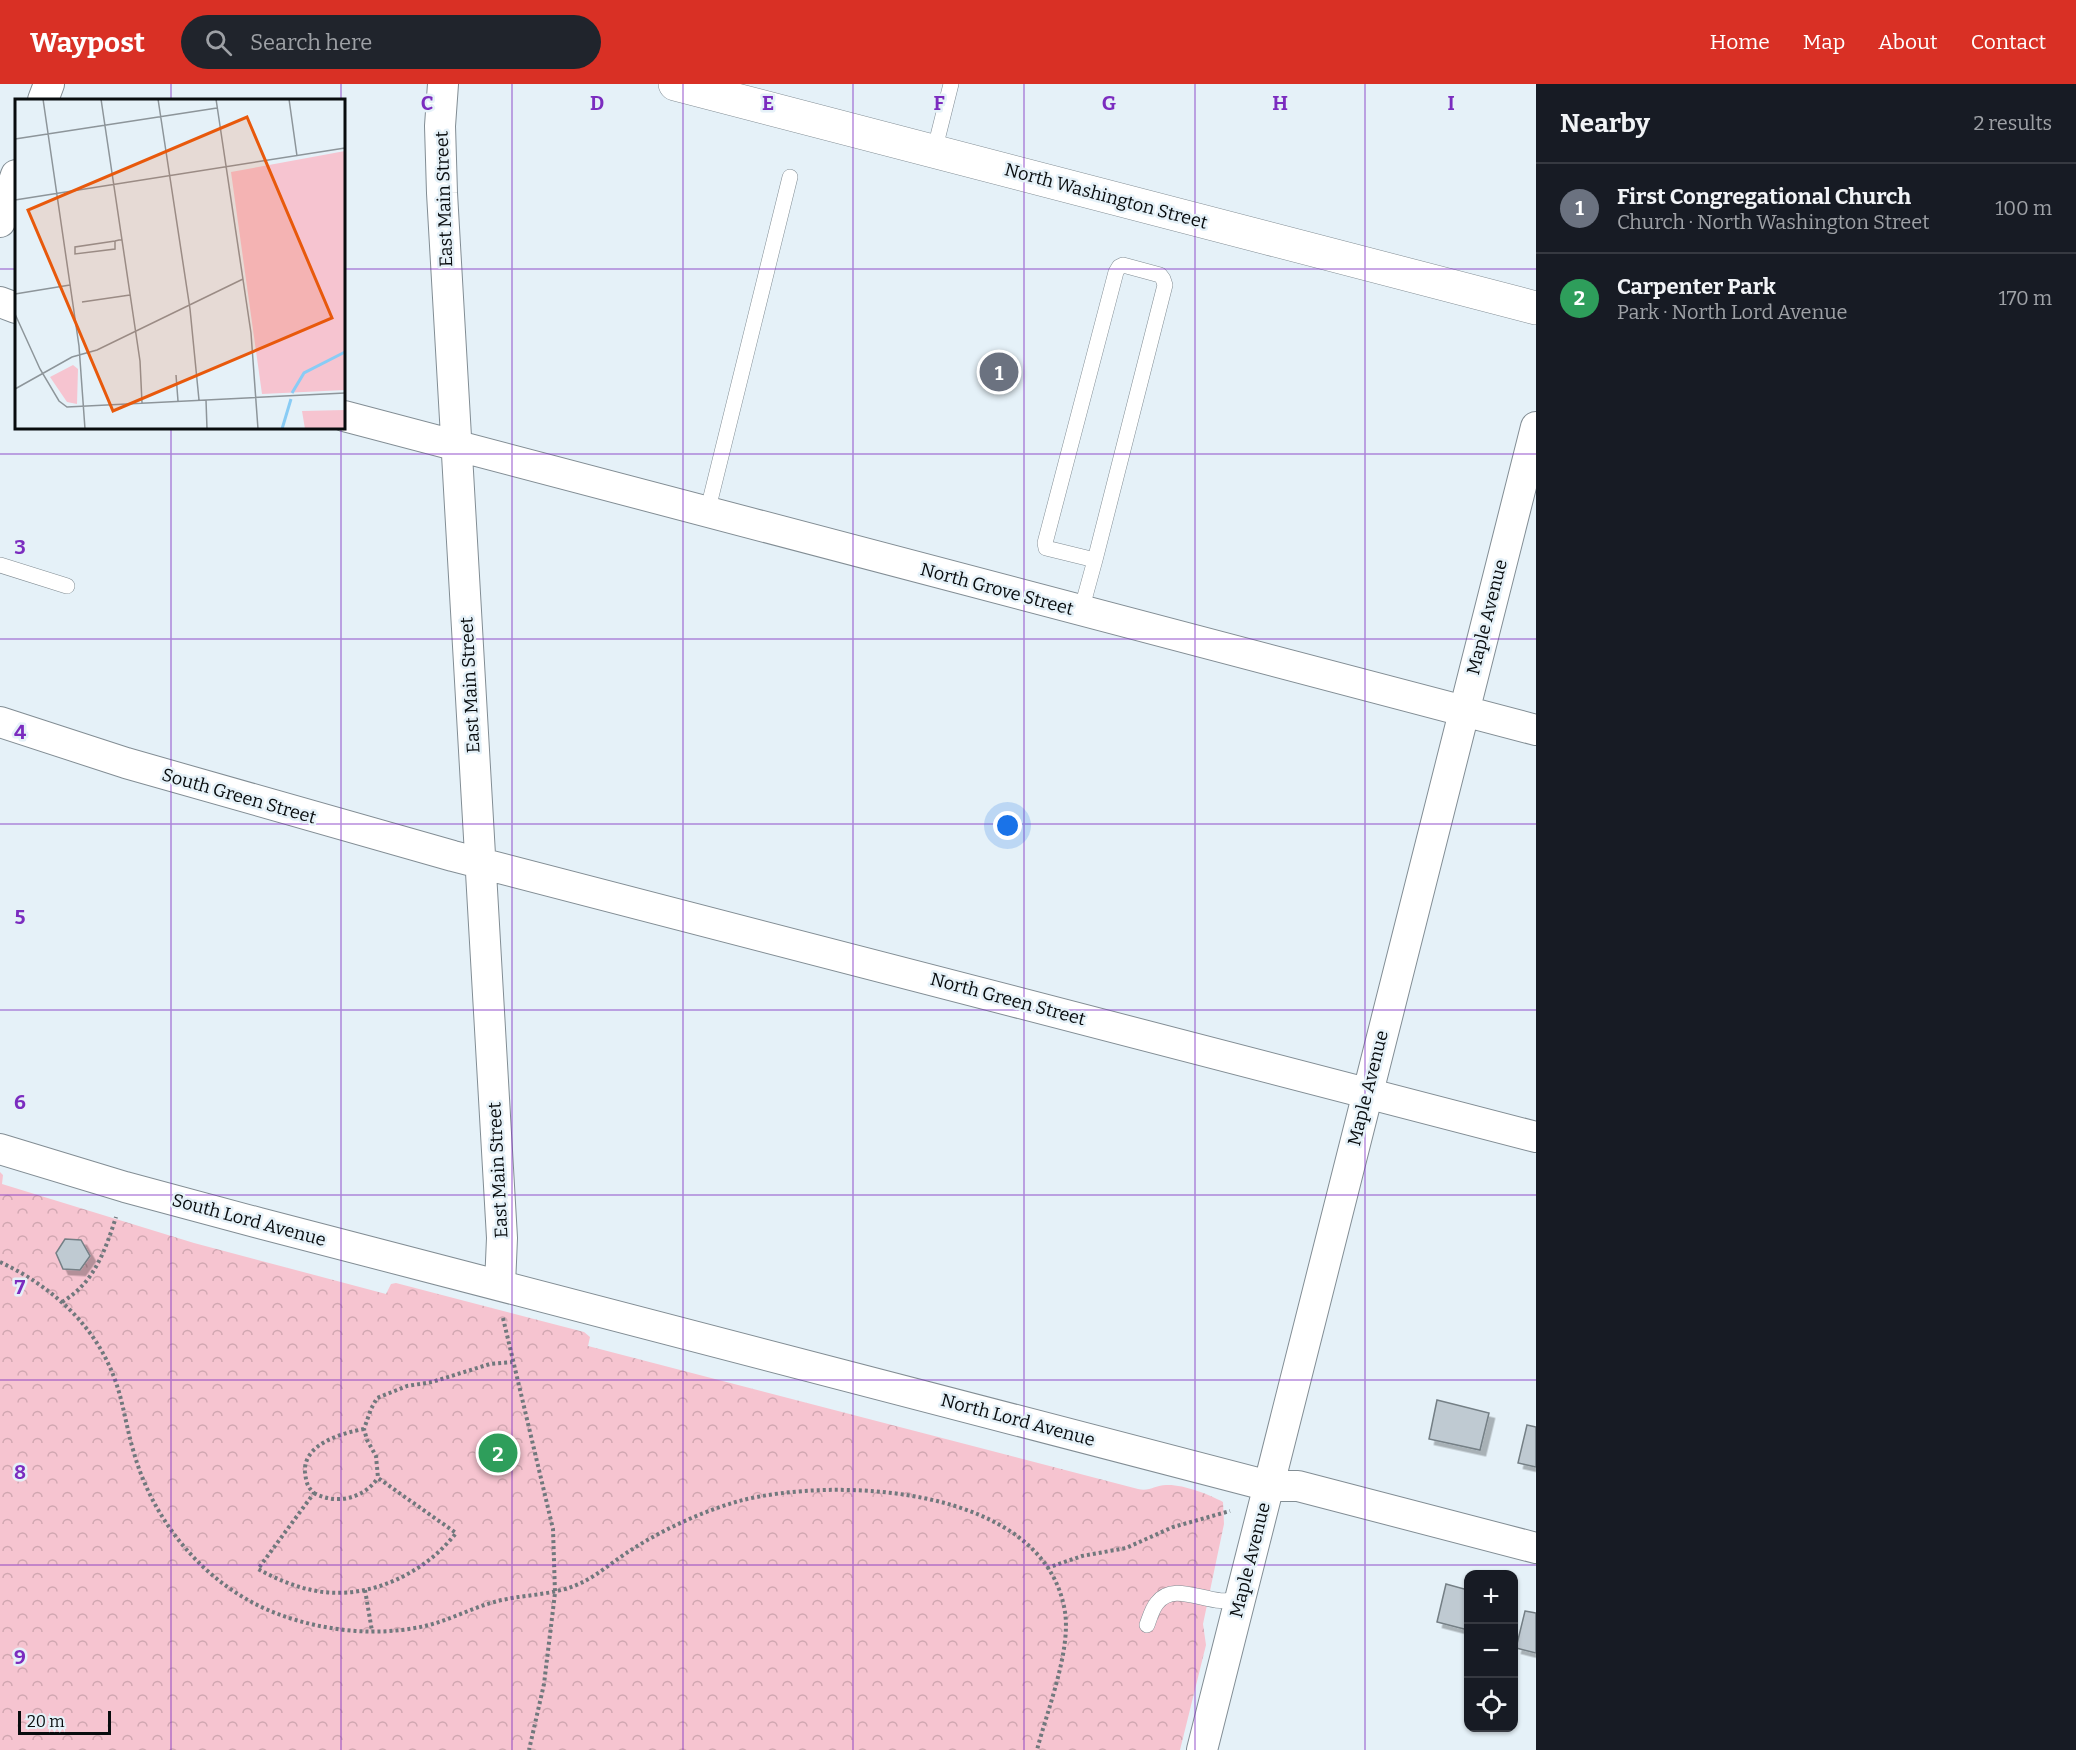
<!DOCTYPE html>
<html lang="en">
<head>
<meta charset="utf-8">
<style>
  :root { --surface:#171b24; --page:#20242c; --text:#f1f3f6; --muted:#9ea1a6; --line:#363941; --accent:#d93025 }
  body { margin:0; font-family:Bitter,serif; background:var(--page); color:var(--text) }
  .controls { position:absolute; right:18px; bottom:18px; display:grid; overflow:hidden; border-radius:12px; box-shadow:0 2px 4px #0004 }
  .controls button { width:54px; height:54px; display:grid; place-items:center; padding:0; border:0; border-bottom:2px solid var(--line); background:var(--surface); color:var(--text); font:30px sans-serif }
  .scale { position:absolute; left:18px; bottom:15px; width:93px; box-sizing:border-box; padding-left:6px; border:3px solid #080c0e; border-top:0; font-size:16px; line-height:21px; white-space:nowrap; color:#080c0e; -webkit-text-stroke:4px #e5f1f8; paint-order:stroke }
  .you { position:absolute; left:1008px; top:742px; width:21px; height:21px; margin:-15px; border:4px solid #fff; border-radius:50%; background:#1a73e8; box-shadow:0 0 0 9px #1a73e833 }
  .badge { display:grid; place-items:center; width:39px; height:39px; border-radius:50%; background:var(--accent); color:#fff; font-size:20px; font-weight:700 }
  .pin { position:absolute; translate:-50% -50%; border:3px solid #fff; box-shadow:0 2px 6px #0006 }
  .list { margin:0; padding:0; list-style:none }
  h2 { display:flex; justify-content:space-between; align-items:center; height:78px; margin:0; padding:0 24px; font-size:26px }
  h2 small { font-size:20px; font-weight:400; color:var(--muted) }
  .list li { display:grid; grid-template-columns:39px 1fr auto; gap:18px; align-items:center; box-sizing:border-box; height:90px; padding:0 24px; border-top:2px solid var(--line) }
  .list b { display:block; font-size:22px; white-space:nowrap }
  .list p { margin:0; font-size:20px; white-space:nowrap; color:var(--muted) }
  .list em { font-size:20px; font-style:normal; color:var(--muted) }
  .icon { flex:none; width:33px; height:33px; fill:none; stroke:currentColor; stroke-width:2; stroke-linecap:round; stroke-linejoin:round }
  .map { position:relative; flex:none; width:1536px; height:1666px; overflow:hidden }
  header { display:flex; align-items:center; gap:36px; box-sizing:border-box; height:84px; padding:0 30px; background:var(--accent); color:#fff }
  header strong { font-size:28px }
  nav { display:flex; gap:33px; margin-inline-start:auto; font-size:21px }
  .search { width:420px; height:54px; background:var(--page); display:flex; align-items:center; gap:15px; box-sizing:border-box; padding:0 21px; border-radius:33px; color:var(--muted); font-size:22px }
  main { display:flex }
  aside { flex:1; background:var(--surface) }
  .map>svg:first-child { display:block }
</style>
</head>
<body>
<header>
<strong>Waypost</strong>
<div class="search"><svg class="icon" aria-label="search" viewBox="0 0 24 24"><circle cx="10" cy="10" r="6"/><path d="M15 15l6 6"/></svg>Search here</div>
<nav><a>Home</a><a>Map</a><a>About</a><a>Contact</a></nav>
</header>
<main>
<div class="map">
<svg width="1536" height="1666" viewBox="0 0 1536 1666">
  <defs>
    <pattern id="park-crowns" width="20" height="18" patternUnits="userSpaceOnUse" patternTransform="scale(1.5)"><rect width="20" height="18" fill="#f6c4d0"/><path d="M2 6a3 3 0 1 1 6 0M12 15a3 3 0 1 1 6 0" fill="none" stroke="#d1a7b1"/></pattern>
    <filter id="shadow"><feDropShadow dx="5.5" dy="5.5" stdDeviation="0" flood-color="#0004"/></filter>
  </defs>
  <rect width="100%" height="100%" fill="#e5f1f8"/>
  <path fill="url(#park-crowns)" d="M 0,1088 L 3,1091 L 2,1100 L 194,1159 L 386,1210 L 391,1200 L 396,1199 L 584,1248 L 590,1253 L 588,1262 L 1138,1405 C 1149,1408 1156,1401 1166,1401 C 1182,1400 1209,1410 1223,1418 L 1224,1440 L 1203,1540 L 1206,1561 L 1180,1666 L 0,1666 Z"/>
  <path fill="#bfcad2" stroke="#747f85" stroke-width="1.5" filter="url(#shadow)" d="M 65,1155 L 81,1156 L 90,1172 L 80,1186 L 63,1185 L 56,1169 Z
    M 1437,1316 L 1489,1329 L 1480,1366 L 1429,1355 Z
    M 1527,1341 L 1536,1343 L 1536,1383 L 1518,1379 Z
    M 1446,1500 L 1468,1506 L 1468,1546 L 1437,1538 Z
    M 1525,1527 L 1536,1529 L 1536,1569 L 1516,1564 Z"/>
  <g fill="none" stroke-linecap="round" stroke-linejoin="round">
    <g stroke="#828d94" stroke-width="16">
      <path id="lane" d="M 934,68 L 951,0
        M 707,429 L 790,93
        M 0,481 L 67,502
        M 1081,527 L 1095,476 L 1165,201 L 1163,195 L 1160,191 L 1123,181 L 1119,183 L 1116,188 L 1045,459 L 1046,464 L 1095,476
        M 1147,1541 C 1150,1533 1152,1525 1157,1519 C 1176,1494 1213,1526 1239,1514"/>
    </g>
    <g stroke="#828d94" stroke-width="32">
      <path id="street" d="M 443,0 L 440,42 L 442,109 L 502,1154 L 500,1201
        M 43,16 L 49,0
        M 0,138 L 16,91
        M 0,218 L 16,224
        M 344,332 L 1536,646
        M 0,638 L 126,679 L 453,772 L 1536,1053
        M 0,1065 L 125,1103 L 259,1139 L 1269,1402 L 1298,1402 L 1536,1464
        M 1202,1666 L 1536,343"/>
    </g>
    <g stroke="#828d94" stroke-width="34">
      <path id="secondary" d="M 675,0 L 1536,224"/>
    </g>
    <path stroke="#71787d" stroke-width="4" stroke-dasharray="3 3" stroke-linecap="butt" d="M 0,1178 C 45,1199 85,1232 107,1277 C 123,1309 124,1336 134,1369 C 154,1440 208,1504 278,1530 C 323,1547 377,1553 425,1542 C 451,1536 475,1522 502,1516 C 529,1510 556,1511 581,1499 C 598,1491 615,1476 631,1466 C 664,1445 701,1428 739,1417 C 835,1392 1045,1401 1065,1528 C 1071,1567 1047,1627 1037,1666
      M 62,1218 C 94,1199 105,1167 116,1133
      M 503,1234 L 553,1445 L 555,1509 L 544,1600 L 529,1666
      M 364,1345 C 342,1349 303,1360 305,1388 C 306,1397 307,1403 314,1409 L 258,1485 C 278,1496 300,1505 323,1508 C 373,1514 426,1488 456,1449 L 378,1394 L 376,1372 L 367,1356 L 364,1345 L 371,1325 L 377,1314 L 407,1302 L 432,1298 L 490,1280 L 512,1278
      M 314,1409 C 336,1421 363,1415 378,1394
      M 1047,1484 L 1082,1472 L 1126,1464 L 1173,1443 L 1230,1427
      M 365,1506 L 372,1547"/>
    <use href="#lane" stroke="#fff" stroke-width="15"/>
    <use href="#street" stroke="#fff" stroke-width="30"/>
    <use href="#secondary" stroke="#fff" stroke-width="33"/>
  </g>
  <path fill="none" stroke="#7b2cbf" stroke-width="1.5" stroke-opacity="0.55" d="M 171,0 L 171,16M 341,0 L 341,16M 512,0 L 512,1666M 683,0 L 683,1666M 853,0 L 853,1666M 1024,0 L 1024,1666M 1195,0 L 1195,1666M 1365,0 L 1365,1666M 0,185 L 16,185M 344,185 L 1536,185M 171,344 L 171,1666M 341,344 L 341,1666M 0,370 L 1536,370M 0,555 L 1536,555M 0,740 L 1536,740M 0,926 L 1536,926M 0,1111 L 1536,1111M 0,1296 L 1536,1296M 0,1481 L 1536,1481"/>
  <g text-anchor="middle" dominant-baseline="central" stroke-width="5" stroke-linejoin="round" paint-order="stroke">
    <g font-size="18" fill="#080c0e" stroke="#e5f1f8">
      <text transform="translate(1106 112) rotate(15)">North Washington Street</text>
      <text transform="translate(444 115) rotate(-92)">East Main Street</text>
      <text transform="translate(997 505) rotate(15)">North Grove Street</text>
      <text transform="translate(1487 533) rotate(-76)">Maple Avenue</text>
      <text transform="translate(470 601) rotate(-93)">East Main Street</text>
      <text transform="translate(239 712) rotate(16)">South Green Street</text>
      <text transform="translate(1008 915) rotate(15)">North Green Street</text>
      <text transform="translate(1368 1004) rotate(-76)">Maple Avenue</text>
      <text transform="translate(498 1086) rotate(-93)">East Main Street</text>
      <text transform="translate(249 1136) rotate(15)">South Lord Avenue</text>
      <text transform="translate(1018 1336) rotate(15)">North Lord Avenue</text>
      <text transform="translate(1250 1476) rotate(-76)">Maple Avenue</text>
    </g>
  </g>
  <g transform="translate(15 15)">
    <rect width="330" height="330" fill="#e5f1f8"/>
    <path d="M 330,52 L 330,291 L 247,295 L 216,73 ZM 58,266 L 63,270 L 62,305 L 52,303 L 35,278 Z" fill="#f6c4d0"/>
    <path d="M 330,311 L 330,330 L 290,330 L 287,312 Z" fill="#f6c4d0"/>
    <path fill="none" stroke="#89ccf5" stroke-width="3" d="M 277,294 L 289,274 L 330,253M 267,330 L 276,300"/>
    <path fill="none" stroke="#8d959a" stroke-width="1.5" d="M 28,0 L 64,247 L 70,330M 86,0 L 125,262 L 127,304M 143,0 L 175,210 L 184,301M 201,0 L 236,234 L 243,330M 274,0 L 282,57M 0,40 L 202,9M 0,101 L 330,49M 100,142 L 100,150 L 60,155 L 60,148 L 100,142 L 104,141 L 107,141M 0,195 L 55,186M 67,203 L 115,196M 0,215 L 25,270 L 44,302 L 52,308 L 330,294M 161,276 L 163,302M 0,290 L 57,258 L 82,251 L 228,180M 191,301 L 192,330"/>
    <path fill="#e8590c" fill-opacity="0.15" stroke="#e8590c" stroke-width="3" d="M 232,18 L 317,219 L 98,312 L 13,111 Z"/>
    <rect width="330" height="330" fill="none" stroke="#080c0e" stroke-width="3"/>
  </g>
  <g font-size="20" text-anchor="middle" font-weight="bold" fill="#7b2cbf" stroke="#e5f1f8" stroke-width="5" stroke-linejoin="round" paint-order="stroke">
    <text x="427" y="26">C</text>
    <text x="597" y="26">D</text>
    <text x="768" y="26">E</text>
    <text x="939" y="26">F</text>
    <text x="1109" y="26">G</text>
    <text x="1280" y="26">H</text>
    <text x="1451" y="26">I</text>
    <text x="20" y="470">3</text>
    <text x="20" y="655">4</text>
    <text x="20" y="840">5</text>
    <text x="20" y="1025">6</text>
    <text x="20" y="1210">7</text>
    <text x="20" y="1395">8</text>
    <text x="20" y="1580">9</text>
  </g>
</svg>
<div class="controls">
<button>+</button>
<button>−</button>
<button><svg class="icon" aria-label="locate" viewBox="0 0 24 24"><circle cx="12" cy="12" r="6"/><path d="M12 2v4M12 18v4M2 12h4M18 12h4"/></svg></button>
</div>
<div class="scale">20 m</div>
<div class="you"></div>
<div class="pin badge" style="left:999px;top:288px;background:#6b7280">1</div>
<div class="pin badge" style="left:498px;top:1369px;background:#2e9e5b">2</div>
</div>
<aside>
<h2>Nearby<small>2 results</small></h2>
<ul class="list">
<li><span class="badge" style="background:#6b7280">1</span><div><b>First Congregational Church</b><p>Church · North Washington Street</p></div><em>100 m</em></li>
<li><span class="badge" style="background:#2e9e5b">2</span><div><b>Carpenter Park</b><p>Park · North Lord Avenue</p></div><em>170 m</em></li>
</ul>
</aside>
</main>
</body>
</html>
